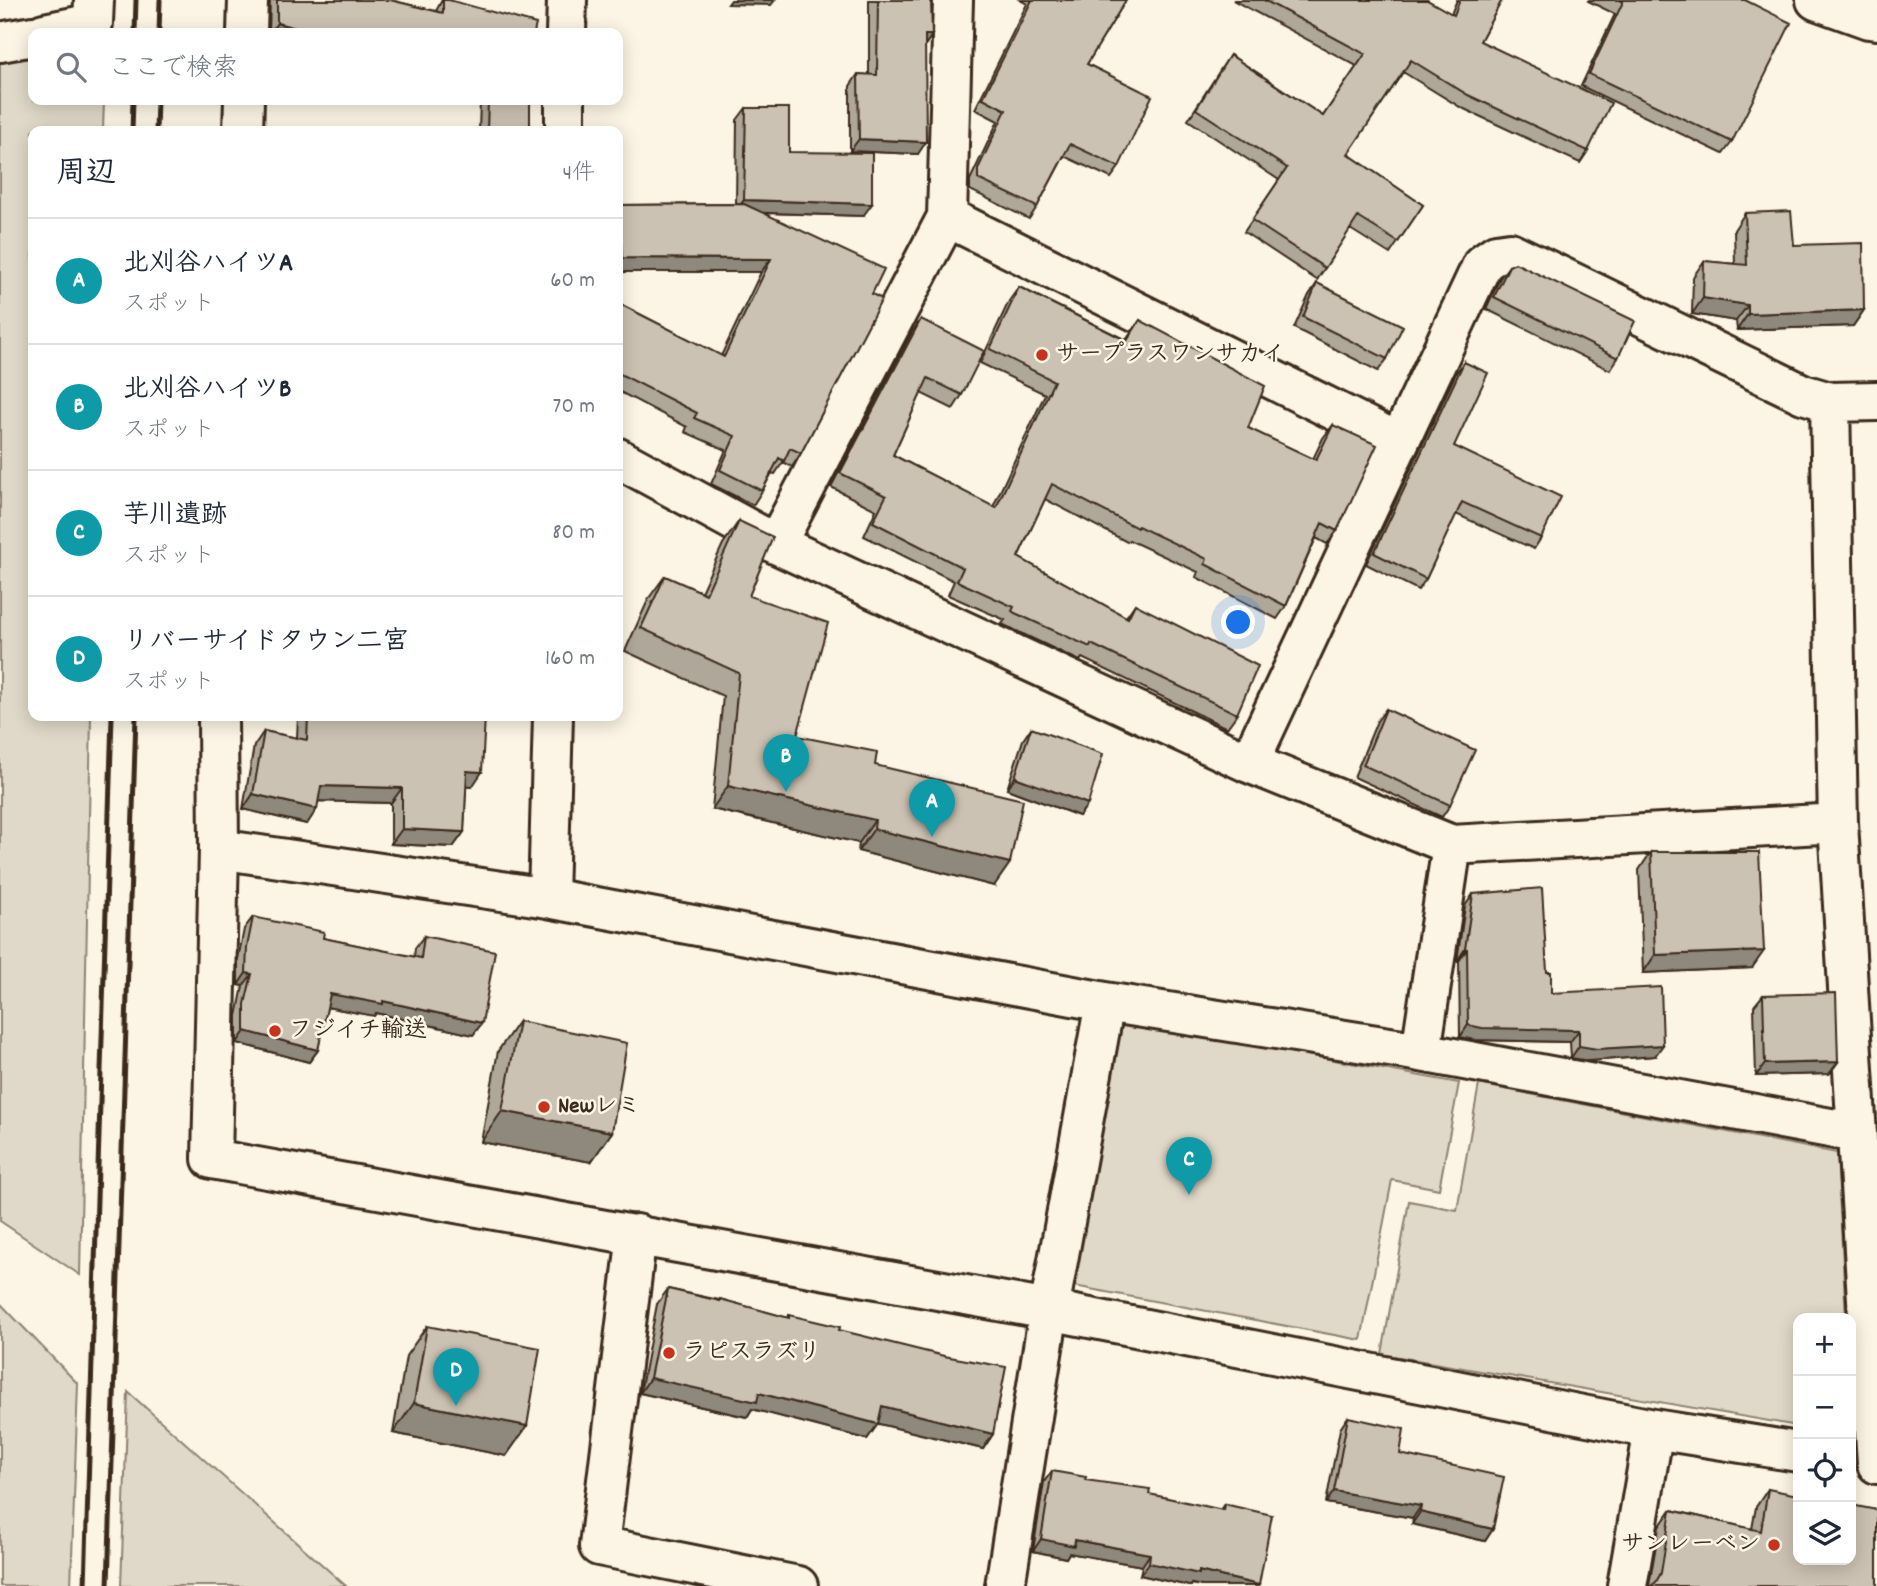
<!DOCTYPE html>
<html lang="ja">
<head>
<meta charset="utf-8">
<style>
  :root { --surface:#fff; --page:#f6f6f7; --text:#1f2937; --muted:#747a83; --line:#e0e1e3; --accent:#c8321e }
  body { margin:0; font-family:Dekko,"Klee One",sans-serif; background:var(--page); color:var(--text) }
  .controls { position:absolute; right:21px; bottom:21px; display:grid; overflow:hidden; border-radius:14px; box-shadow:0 4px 18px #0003 }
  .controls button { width:63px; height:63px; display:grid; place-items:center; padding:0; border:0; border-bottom:2px solid var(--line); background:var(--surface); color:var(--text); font:35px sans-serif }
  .you { position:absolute; left:1239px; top:623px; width:24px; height:24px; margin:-18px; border:5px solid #fff; border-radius:50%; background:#1a73e8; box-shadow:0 0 0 10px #1a73e833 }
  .badge { display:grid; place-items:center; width:46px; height:46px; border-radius:50%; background:var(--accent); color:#fff; font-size:23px; font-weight:700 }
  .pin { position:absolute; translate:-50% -58px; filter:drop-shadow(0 2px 4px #0008) }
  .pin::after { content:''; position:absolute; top:37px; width:24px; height:21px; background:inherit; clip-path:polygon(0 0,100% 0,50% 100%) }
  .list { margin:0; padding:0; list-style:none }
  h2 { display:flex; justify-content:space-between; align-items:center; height:91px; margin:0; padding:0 28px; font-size:30px }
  h2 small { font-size:23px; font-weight:400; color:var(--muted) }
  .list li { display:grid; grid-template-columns:46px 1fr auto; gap:21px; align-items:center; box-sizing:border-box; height:126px; padding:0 28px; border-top:2px solid var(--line) }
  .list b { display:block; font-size:26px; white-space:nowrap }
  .list p { margin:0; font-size:23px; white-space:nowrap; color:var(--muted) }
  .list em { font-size:23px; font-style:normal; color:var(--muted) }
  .icon { flex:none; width:38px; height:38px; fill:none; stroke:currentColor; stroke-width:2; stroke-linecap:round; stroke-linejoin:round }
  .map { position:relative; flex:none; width:1877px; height:1586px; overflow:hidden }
  .search { position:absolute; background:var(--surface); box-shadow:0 4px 18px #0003; left:28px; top:28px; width:595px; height:77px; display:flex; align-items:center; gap:18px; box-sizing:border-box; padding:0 24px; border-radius:14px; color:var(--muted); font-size:26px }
  .panel { position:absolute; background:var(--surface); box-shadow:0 4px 18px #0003; left:28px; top:126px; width:595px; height:595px; border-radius:14px }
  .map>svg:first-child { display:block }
</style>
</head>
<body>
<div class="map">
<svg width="1877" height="1586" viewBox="0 0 1877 1586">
  <rect width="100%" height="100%" fill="#fcf5e5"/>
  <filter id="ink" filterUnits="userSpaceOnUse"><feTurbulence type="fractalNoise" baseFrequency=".0143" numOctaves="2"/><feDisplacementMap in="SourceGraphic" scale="14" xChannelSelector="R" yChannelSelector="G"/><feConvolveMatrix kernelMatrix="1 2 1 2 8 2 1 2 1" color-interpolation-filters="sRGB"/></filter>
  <g filter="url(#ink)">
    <path fill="#e0d8c8" stroke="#8e8173" stroke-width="2" d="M 33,50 L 33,100 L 104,100 L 103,131 L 33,131 L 33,716 L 91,716 L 80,1275 L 0,1221 L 0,57 Z
      M 1101,1017 L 1459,1083 L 1439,1189 L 1392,1180 L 1361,1340 L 1058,1283 Z
      M 1479,1084 L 1837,1153 L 1846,1318 L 1798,1318 L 1798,1426 L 1382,1354 L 1409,1201 L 1457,1210 Z
      M 0,1303 L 78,1384 L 71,1586 L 0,1586 Z
      M 128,1392 L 346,1586 L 121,1586 Z"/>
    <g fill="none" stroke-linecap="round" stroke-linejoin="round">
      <g stroke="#3b2a1e" stroke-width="44">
        <path id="minor" d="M 1816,0 L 1869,19 L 1877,20
          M 44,33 L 93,23 L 94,0
          M 247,33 L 248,0
          M 566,33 L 567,0
          M 0,42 L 33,36
          M 243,131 L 244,100
          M 565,131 L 565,100
          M 947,217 L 1398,442
          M 1830,402 L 1838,823 L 1877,1464
          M 618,458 L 776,544 L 1249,763 L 1452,845 L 1421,1052 L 1857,1133
          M 776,544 L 947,217 L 953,0
          M 218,716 L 219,849
          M 1249,763 L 1483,263 L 1496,254 L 1510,252 L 1803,394 L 1830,402 L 1877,401
          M 1452,845 L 1838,823
          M 548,898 L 553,716
          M 1421,1052 L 1105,1002 L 548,898 L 219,849 L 212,1159 L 1049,1310 L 1654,1429 L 1798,1452
          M 637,1234 L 599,1546 L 798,1586
          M 1005,1586 L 1049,1310 L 1105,1002
          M 1627,1586 L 1654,1429"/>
      </g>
      <use href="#minor" stroke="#fcf5e5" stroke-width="38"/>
      <path stroke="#3b2a1e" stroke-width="5" d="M 135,33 L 136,0
        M 159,33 L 160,0
        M 132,131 L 133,100
        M 156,131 L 157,100
        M 85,1586 L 112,716
        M 108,1586 L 136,716"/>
    </g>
    <path fill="#afa79a" stroke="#3b2a1e" stroke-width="2" d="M 270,0 L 390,0 L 436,11 L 442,0 L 449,0 L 534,33 L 269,33 Z
      M 869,0 L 931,0 L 932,35 L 925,45 L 918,154 L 850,151 L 850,86 L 858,74 L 869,75 Z
      M 1020,0 L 1126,0 L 1087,64 L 1119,167 L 1111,178 L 1064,156 L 1037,207 L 1029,219 L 970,190 L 970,180 L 998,121 L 975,109 L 1027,4 Z
      M 1233,0 L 1427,0 L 1451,14 L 1457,0 L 1502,0 L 1480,41 L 1588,151 L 1580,163 L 1460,107 L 1403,72 L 1348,154 L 1423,205 L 1390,254 L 1350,229 L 1317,280 L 1244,232 L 1279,180 L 1188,120 L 1230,55 L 1323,116 L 1357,66 Z
      M 1589,0 L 1745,0 L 1732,142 L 1723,154 L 1581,86 L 1615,14 L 1588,1 Z
      M 480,100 L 530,100 L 530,131 L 479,131 Z
      M 746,108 L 789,152 L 863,216 L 763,213 L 872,294 L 801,453 L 792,467 L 783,462 L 775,474 L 772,473 L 762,491 L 753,505 L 711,484 L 726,450 L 685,432 L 687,427 L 618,391 L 618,303 L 721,356 L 761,272 L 618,272 L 618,207 L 619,205 L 736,204 L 737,120 Z
      M 1745,213 L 1794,245 L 1864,310 L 1853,326 L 1737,330 L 1736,321 L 1692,314 L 1693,277 L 1704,261 L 1735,264 L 1734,230 Z
      M 1509,266 L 1618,358 L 1610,370 L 1486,309 L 1500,278 Z
      M 1317,283 L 1387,359 L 1378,371 L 1294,328 L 1309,295 Z
      M 1019,287 L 1126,340 L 1140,320 L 1248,428 L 1313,459 L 1323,438 L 1333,425 L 1337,531 L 1327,544 L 1316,538 L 1286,606 L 1277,619 L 1196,577 L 1198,572 L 1129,540 L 1127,542 L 1045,499 L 1018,557 L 1126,617 L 1135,604 L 1237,714 L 1227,728 L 1082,658 L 1080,661 L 1006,626 L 1002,624 L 1005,620 L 948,595 L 954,581 L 864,536 L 876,510 L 831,487 L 912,332 L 921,319 L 962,395 L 953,409 L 921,393 L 893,455 L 993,507 L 1045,394 L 980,363 L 1009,301 Z
      M 1464,362 L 1454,446 L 1541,538 L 1534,549 L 1456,514 L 1426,579 L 1418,590 L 1366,564 L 1456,373 Z
      M 739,521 L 749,596 L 797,736 L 875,765 L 994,886 L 858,851 L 859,843 L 712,809 L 723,696 L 625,651 L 649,598 L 665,576 L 701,592 L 723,544 Z
      M 1386,709 L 1450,805 L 1442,817 L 1354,777 L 1377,721 Z
      M 298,716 L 489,716 L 484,722 L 472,787 L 466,786 L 464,832 L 453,847 L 391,844 L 391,803 L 319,801 L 307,824 L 243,809 L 254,746 L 264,731 L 297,738 Z
      M 1031,728 L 1088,804 L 1079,816 L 1007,789 L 1023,740 Z
      M 1651,852 L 1752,968 L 1643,973 L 1639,870 Z
      M 1473,894 L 1547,972 L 1551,993 L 1655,1056 L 1589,1061 L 1571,1058 L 1570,1042 L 1474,1040 L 1460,1037 L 1459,961 L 1457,961 L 1465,906 Z
      M 253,917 L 323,938 L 414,957 L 415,948 L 424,936 L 482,1023 L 473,1035 L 376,1013 L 374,1016 L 327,1007 L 318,1050 L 309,1062 L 237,1043 L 237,1016 L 243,986 L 238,985 L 238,959 L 244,929 Z
      M 1763,995 L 1838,1062 L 1829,1074 L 1756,1076 L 1754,1006 Z
      M 519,1021 L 612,1132 L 591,1162 L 481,1142 L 498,1051 Z
      M 668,1289 L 719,1300 L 720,1299 L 788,1318 L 789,1315 L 839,1330 L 993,1434 L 983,1449 L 878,1423 L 867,1439 L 752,1409 L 747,1417 L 640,1393 L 657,1304 Z
      M 427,1326 L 527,1426 L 506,1456 L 393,1433 L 406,1356 Z
      M 1348,1417 L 1400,1454 L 1493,1529 L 1485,1541 L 1412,1524 L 1413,1518 L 1326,1503 L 1340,1429 Z
      M 1052,1471 L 1085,1480 L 1220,1510 L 1224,1504 L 1259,1585 L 1258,1586 L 1202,1586 L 1192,1584 L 1191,1586 L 1189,1586 L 1140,1575 L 1142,1566 L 1069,1553 L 1066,1558 L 1033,1551 L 1044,1482 Z
      M 1768,1489 L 1877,1586 L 1649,1586 L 1659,1527 L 1671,1510 L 1752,1529 L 1756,1507 Z"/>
    <path fill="#8f887d" stroke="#3b2a1e" stroke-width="2" d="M 731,0 L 775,0 L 771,5 L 728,4 Z
      M 277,23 L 316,33 L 270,33 Z
      M 925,35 L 932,35 L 924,47 Z
      M 266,100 L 290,100 L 289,101 Z
      M 859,139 L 926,142 L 918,154 L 850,151 Z
      M 744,200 L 872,204 L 863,216 L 735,212 Z
      M 622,258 L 771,259 L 761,272 L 618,272 L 618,264 Z
      M 1703,298 L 1748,305 L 1736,321 L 1692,314 Z
      M 1864,310 L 1853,326 L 1737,330 L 1748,314 Z
      M 467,771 L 482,772 L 472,787 L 456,786 Z
      M 1015,777 L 1088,804 L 1079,816 L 1007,789 Z
      M 321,786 L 402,788 L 391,803 L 311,801 Z
      M 728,786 L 875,820 L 859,843 L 712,809 Z
      M 253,794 L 317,809 L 307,824 L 243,809 Z
      M 402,829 L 464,832 L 453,847 L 391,844 Z
      M 874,829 L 1010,863 L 994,886 L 858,851 Z
      M 1465,949 L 1467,949 L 1459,961 L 1457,961 Z
      M 1764,951 L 1752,968 L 1643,973 L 1655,955 Z
      M 246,973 L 252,974 L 243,986 L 238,985 Z
      M 330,994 L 383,1001 L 482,1023 L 473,1035 L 376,1013 L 374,1016 L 321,1006 Z
      M 1468,1025 L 1579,1030 L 1570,1042 L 1474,1040 L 1460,1037 Z
      M 245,1031 L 318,1050 L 309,1062 L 237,1043 Z
      M 1663,1045 L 1655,1056 L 1589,1061 L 1571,1058 L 1579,1046 Z
      M 1838,1062 L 1829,1074 L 1756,1076 L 1765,1064 Z
      M 502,1111 L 612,1132 L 591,1162 L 481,1142 Z
      M 650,1378 L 759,1393 L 878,1424 L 867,1439 L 752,1409 L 747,1417 L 640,1393 Z
      M 414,1403 L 527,1426 L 506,1456 L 393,1433 Z
      M 882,1406 L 993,1434 L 983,1449 L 871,1422 Z
      M 1334,1491 L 1421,1506 L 1413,1518 L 1326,1503 Z
      M 1420,1512 L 1493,1529 L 1485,1541 L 1412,1524 Z
      M 1041,1539 L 1075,1540 L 1150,1554 L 1142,1566 L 1069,1553 L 1066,1558 L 1033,1551 Z
      M 1149,1563 L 1199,1571 L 1259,1585 L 1258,1586 L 1202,1586 L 1192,1584 L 1191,1586 L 1189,1586 L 1140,1575 Z"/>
    <path fill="#ccc2b3" stroke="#3b2a1e" stroke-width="2" d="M 277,0 L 390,0 L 443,13 L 443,0 L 449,0 L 536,24 L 534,33 L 316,33 L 277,23 Z
      M 878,0 L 931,0 L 932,35 L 925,35 L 926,142 L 859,139 L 858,74 L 877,75 Z
      M 1032,0 L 1126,0 L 1087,64 L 1152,96 L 1119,167 L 1070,144 L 1037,207 L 978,179 L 978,169 L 1006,110 L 983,98 Z
      M 1264,0 L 1427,0 L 1454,15 L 1460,0 L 1502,0 L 1480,41 L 1611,103 L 1588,151 L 1468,95 L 1411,60 L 1348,154 L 1423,205 L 1398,242 L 1358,217 L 1325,268 L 1252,220 L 1287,168 L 1196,109 L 1230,55 L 1323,116 L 1365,54 Z
      M 1619,0 L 1745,0 L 1791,23 L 1732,142 L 1589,74 L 1623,2 Z
      M 488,100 L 530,100 L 530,131 L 487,131 Z
      M 746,108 L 789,108 L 789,152 L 872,153 L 872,204 L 744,200 Z
      M 744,204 L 884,269 L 872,294 L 882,299 L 801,453 L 790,448 L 784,461 L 779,458 L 762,491 L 720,470 L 735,436 L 694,418 L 697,413 L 618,373 L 618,303 L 724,357 L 771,259 L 622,258 L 619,205 Z
      M 1791,211 L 1794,245 L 1863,243 L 1864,310 L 1748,314 L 1748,305 L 1703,298 L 1704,261 L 1747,265 L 1745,213 Z
      M 1515,263 L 1635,321 L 1618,358 L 1494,297 L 1509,266 Z
      M 1317,283 L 1403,326 L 1387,359 L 1303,317 Z
      M 1019,287 L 1127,341 L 1140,320 L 1265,386 L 1248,428 L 1316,460 L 1333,425 L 1377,445 L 1337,531 L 1322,523 L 1286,606 L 1205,564 L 1207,559 L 1138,526 L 1137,528 L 1052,484 L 1018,557 L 1128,618 L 1135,604 L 1258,666 L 1237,714 L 1091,644 L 1090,647 L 1015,613 L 1012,611 L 1014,607 L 957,581 L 963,568 L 873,522 L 886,496 L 840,473 L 921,319 L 984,351 L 962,395 L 928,378 L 893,455 L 996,508 L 1054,381 L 990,349 Z
      M 1464,362 L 1488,373 L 1454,446 L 1561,497 L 1541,538 L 1462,502 L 1426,579 L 1374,553 Z
      M 739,521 L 773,537 L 749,596 L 828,623 L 797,736 L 877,752 L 875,765 L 1023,800 L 1010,863 L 874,829 L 875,820 L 728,786 L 739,673 L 641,628 L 665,576 L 706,594 Z
      M 1386,709 L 1475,750 L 1450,805 L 1363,765 Z
      M 308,716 L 485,716 L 482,772 L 467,771 L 464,832 L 402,829 L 402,788 L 321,786 L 317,809 L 253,794 L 264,731 L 307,740 Z
      M 1031,728 L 1103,754 L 1088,804 L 1015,777 Z
      M 1651,852 L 1759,852 L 1764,951 L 1655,955 Z
      M 1542,888 L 1547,972 L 1551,972 L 1551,993 L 1661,987 L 1663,1045 L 1597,1049 L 1579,1046 L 1579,1030 L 1482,1028 L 1468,1025 L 1467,949 L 1465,949 L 1473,894 Z
      M 253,917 L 324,932 L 323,938 L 421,958 L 424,936 L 495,951 L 482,1023 L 383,1001 L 383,1004 L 330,994 L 318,1050 L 245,1031 L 245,1004 L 252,974 L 246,973 L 247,947 Z
      M 1836,993 L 1838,1062 L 1765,1064 L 1763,995 Z
      M 519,1021 L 627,1043 L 612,1132 L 502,1111 Z
      M 668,1289 L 720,1301 L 720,1299 L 789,1318 L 789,1315 L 840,1327 L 839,1330 L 944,1356 L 1006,1367 L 993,1434 L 882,1406 L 878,1424 L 759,1393 L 757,1402 L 650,1378 Z
      M 427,1326 L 540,1348 L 527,1426 L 414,1403 Z
      M 1348,1417 L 1404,1429 L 1400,1454 L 1504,1477 L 1493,1529 L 1420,1512 L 1421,1506 L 1334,1491 Z
      M 1052,1471 L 1086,1477 L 1085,1480 L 1150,1489 L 1149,1494 L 1223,1510 L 1224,1504 L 1272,1515 L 1259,1585 L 1199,1571 L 1199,1574 L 1149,1563 L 1150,1554 L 1075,1540 L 1074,1546 L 1041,1539 Z
      M 1768,1489 L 1798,1495 L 1798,1560 L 1851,1560 L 1851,1505 L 1877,1510 L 1877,1586 L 1651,1586 L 1656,1582 L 1661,1573 L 1671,1510 L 1761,1531 Z"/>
  </g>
  <g fill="#c8321e" stroke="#fcf5e5" stroke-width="2.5">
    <circle cx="1042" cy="355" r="7"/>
    <circle cx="275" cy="1031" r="7"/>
    <circle cx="544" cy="1107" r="7"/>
    <circle cx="669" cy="1353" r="7"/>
    <circle cx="1774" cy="1545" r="7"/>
  </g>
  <g text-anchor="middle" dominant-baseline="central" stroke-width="5" stroke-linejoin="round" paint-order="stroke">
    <g font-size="23" font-weight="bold" fill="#3b2a1e" stroke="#fcf5e5" text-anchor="start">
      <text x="1056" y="355">サープラスワンサカイ</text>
      <text x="289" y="1031">フジイチ輸送</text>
      <text x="558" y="1107">Newレミ</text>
      <text x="683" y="1353">ラピスラズリ</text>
      <text x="1760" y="1545" text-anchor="end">サンレーベン</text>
    </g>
  </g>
</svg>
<div class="controls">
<button>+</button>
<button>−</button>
<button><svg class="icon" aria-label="locate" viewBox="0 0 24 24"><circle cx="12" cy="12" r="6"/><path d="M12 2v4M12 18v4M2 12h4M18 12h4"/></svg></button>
<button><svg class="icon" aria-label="layers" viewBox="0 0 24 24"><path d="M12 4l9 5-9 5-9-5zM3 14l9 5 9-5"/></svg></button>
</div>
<div class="you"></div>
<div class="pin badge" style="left:932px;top:837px;background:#0f9aa8">A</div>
<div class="pin badge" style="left:786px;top:792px;background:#0f9aa8">B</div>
<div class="pin badge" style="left:1189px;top:1195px;background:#0f9aa8">C</div>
<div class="pin badge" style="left:456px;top:1406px;background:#0f9aa8">D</div>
<div class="search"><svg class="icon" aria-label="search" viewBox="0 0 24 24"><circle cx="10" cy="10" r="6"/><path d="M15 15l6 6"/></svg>ここで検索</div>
<section class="panel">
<h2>周辺<small>4件</small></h2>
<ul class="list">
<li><span class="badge" style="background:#0f9aa8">A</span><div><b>北刈谷ハイツA</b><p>スポット</p></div><em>60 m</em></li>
<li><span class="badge" style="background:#0f9aa8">B</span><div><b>北刈谷ハイツB</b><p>スポット</p></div><em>70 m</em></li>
<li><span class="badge" style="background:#0f9aa8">C</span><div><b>芋川遺跡</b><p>スポット</p></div><em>80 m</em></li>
<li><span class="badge" style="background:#0f9aa8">D</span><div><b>リバーサイドタウン二宮</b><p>スポット</p></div><em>160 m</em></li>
</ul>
</section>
</div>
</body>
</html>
